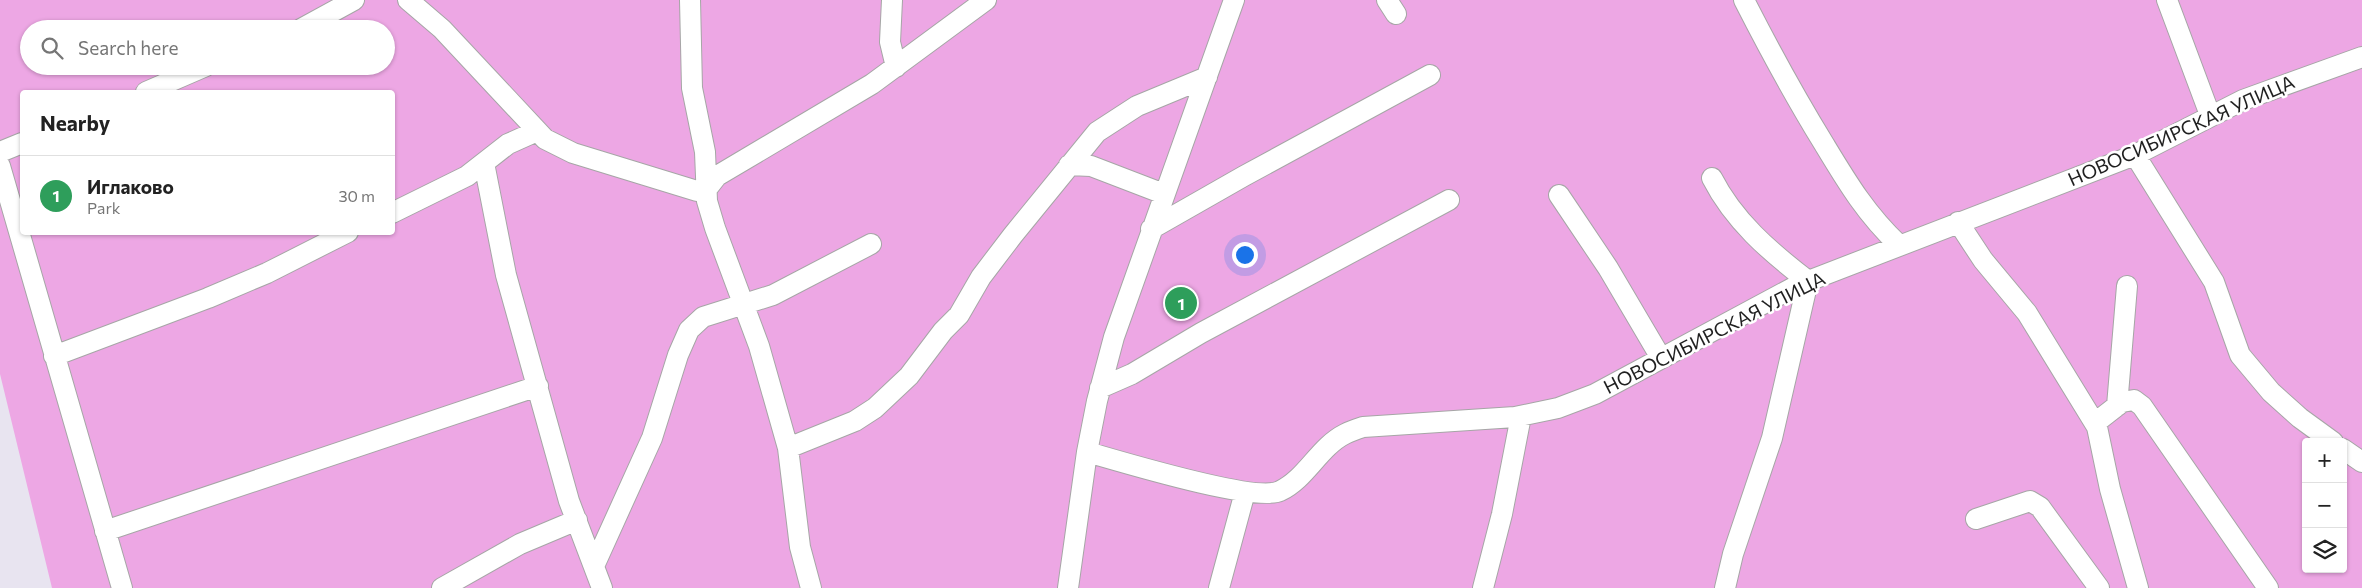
<!DOCTYPE html>
<html lang="en">
<head>
<meta charset="utf-8">
<style>
  :root { --surface:#fff; --page:#f2f2f2; --text:#222; --muted:#767676; --line:#e0e0e0; --accent:#004ecd }
  body { margin:0; font-family:Commissioner,sans-serif; background:var(--page); color:var(--text) }
  .controls { position:absolute; right:15px; bottom:15px; display:grid; overflow:hidden; border-radius:5px; box-shadow:0 1px 4px #0004 }
  .controls button { width:45px; height:45px; display:grid; place-items:center; padding:0; border:0; border-bottom:1px solid var(--line); background:var(--surface); color:var(--text); font:25px sans-serif }
  .you { position:absolute; left:1244px; top:254px; width:18px; height:18px; margin:-12px; border:4px solid #fff; border-radius:50%; background:#1a73e8; box-shadow:0 0 0 8px #1a73e833 }
  .badge { display:grid; place-items:center; width:32px; height:32px; border-radius:50%; background:var(--accent); color:#fff; font-size:16px; font-weight:700 }
  .pin { position:absolute; translate:-50% -50%; border:2px solid #fff; box-shadow:0 1px 5px #0006 }
  .list { margin:0; padding:0; list-style:none }
  h2 { display:flex; justify-content:space-between; align-items:center; height:65px; margin:0; padding:0 20px; font-size:21px }
  h2 small { font-size:16px; font-weight:400; color:var(--muted) }
  .list li { display:grid; grid-template-columns:32px 1fr auto; gap:15px; align-items:center; box-sizing:border-box; height:80px; padding:0 20px; border-top:1px solid var(--line) }
  .list b { display:block; font-size:19px; white-space:nowrap }
  .list p { margin:0; font-size:16px; white-space:nowrap; color:var(--muted) }
  .list em { font-size:16px; font-style:normal; color:var(--muted) }
  .icon { flex:none; width:28px; height:28px; fill:none; stroke:currentColor; stroke-width:2; stroke-linecap:round; stroke-linejoin:round }
  .map { position:relative; flex:none; width:2362px; height:588px; overflow:hidden }
  .search { position:absolute; background:var(--surface); box-shadow:0 1px 4px #0004; left:20px; top:20px; width:375px; height:55px; display:flex; align-items:center; gap:12px; box-sizing:border-box; padding:0 18px; border-radius:28px; color:var(--muted); font-size:19px }
  .panel { position:absolute; background:var(--surface); box-shadow:0 1px 4px #0004; left:20px; top:90px; width:375px; height:145px; border-radius:5px }
  .map>svg:first-child { display:block }
</style>
</head>
<body>
<div class="map">
<svg width="2362" height="588" viewBox="0 0 2362 588">
  <rect width="100%" height="100%" fill="#e8e4f0"/>
  <path fill="#eda7e4" fill-rule="evenodd" d="M 0,0 L 2362,0 L 2362,588 L 52,588 L 0,374 ZM 29,29 L 386,29 L 386,66 L 29,66 ZM 22,92 L 392,92 L 392,232 L 22,232 ZM 2306,442 L 2343,442 L 2343,569 L 2306,569 Z"/>
  <g fill="none" stroke-linecap="round" stroke-linejoin="round">
    <g stroke="#a6a6a6" stroke-width="22">
      <path id="minor" d="M 408,0 L 442,29 L 545,139 L 573,153 L 697,191 L 706,190 L 717,176 L 872,84 L 986,0
        M 690,0 L 692,88 L 705,152 L 707,201 L 715,228 L 759,346 L 788,448 L 800,547 L 811,588
        M 892,0 L 890,42 L 896,67
        M 1387,0 L 1396,14
        M 1744,0 C 1769,49 1795,97 1824,144 C 1847,182 1866,214 1899,245
        M 2167,0 L 2210,115
        M 301,29 L 354,0
        M 146,92 L 206,66
        M 0,152 L 22,143
        M 2135,155 L 2214,282 L 2240,355 L 2271,392 L 2300,418 L 2333,442
        M 484,163 L 506,275 L 569,501 L 602,588
        M 1069,165 L 1091,166 L 1164,194
        M 0,166 L 122,588
        M 1712,178 C 1734,221 1769,251 1808,281 L 1772,438 L 1733,554 L 1725,588
        M 1559,195 L 1608,268 L 1661,358
        M 392,213 L 467,176 L 508,144 L 537,131
        M 1958,222 L 1983,260 L 2027,313 L 2097,427 L 2110,489 L 2138,588
        M 1151,229 L 1244,176 L 1430,75
        M 54,356 L 208,298 L 267,273 L 348,232
        M 1100,388 L 1132,374 L 1201,333 L 1449,200
        M 2117,406 L 2127,286
        M 2095,423 L 2122,402 L 2134,400 L 2142,406 L 2268,588
        M 788,448 L 855,421 L 875,408 L 909,376 L 943,331 L 959,315 L 981,277 L 1013,235 L 1097,132 L 1137,106 L 1207,77
        M 2343,449 L 2362,462
        M 1087,452 C 1119,461 1256,503 1280,491 C 1306,479 1319,447 1345,434 C 1351,431 1357,429 1363,427 L 1515,417 L 1558,408 L 1595,394 L 1798,285 L 2135,155 L 2243,100 L 2362,57
        M 1976,519 L 2030,501 L 2040,507 L 2099,588
        M 105,531 L 538,386
        M 594,566 L 652,438 L 678,355 L 689,330 L 703,317 L 773,295 L 871,244
        M 442,588 L 520,544 L 577,520
        M 1068,588 L 1087,452 L 1097,401 L 1114,337 L 1234,0
        M 1219,588 L 1245,492
        M 1483,588 L 1502,514 L 1521,416"/>
    </g>
    <use href="#minor" stroke="#fff" stroke-width="20"/>
  </g>
  <g text-anchor="middle" dominant-baseline="central" stroke-width="5" stroke-linejoin="round" paint-order="stroke">
    <g font-size="19" fill="#1f1f1f" stroke="#fff">
      <text transform="translate(2181 130) rotate(-24)">НОВОСИБИРСКАЯ УЛИЦА</text>
      <text transform="translate(1714 332) rotate(-27)">НОВОСИБИРСКАЯ УЛИЦА</text>
    </g>
  </g>
</svg>
<div class="controls">
<button>+</button>
<button>−</button>
<button><svg class="icon" aria-label="layers" viewBox="0 0 24 24"><path d="M12 4l9 5-9 5-9-5zM3 14l9 5 9-5"/></svg></button>
</div>
<div class="you"></div>
<div class="pin badge" style="left:1181px;top:303px;background:#2e9e5b">1</div>
<div class="search"><svg class="icon" aria-label="search" viewBox="0 0 24 24"><circle cx="10" cy="10" r="6"/><path d="M15 15l6 6"/></svg>Search here</div>
<section class="panel">
<h2>Nearby<small></small></h2>
<ul class="list">
<li><span class="badge" style="background:#2e9e5b">1</span><div><b>Иглаково</b><p>Park</p></div><em>30 m</em></li>
</ul>
</section>
</div>
</body>
</html>
